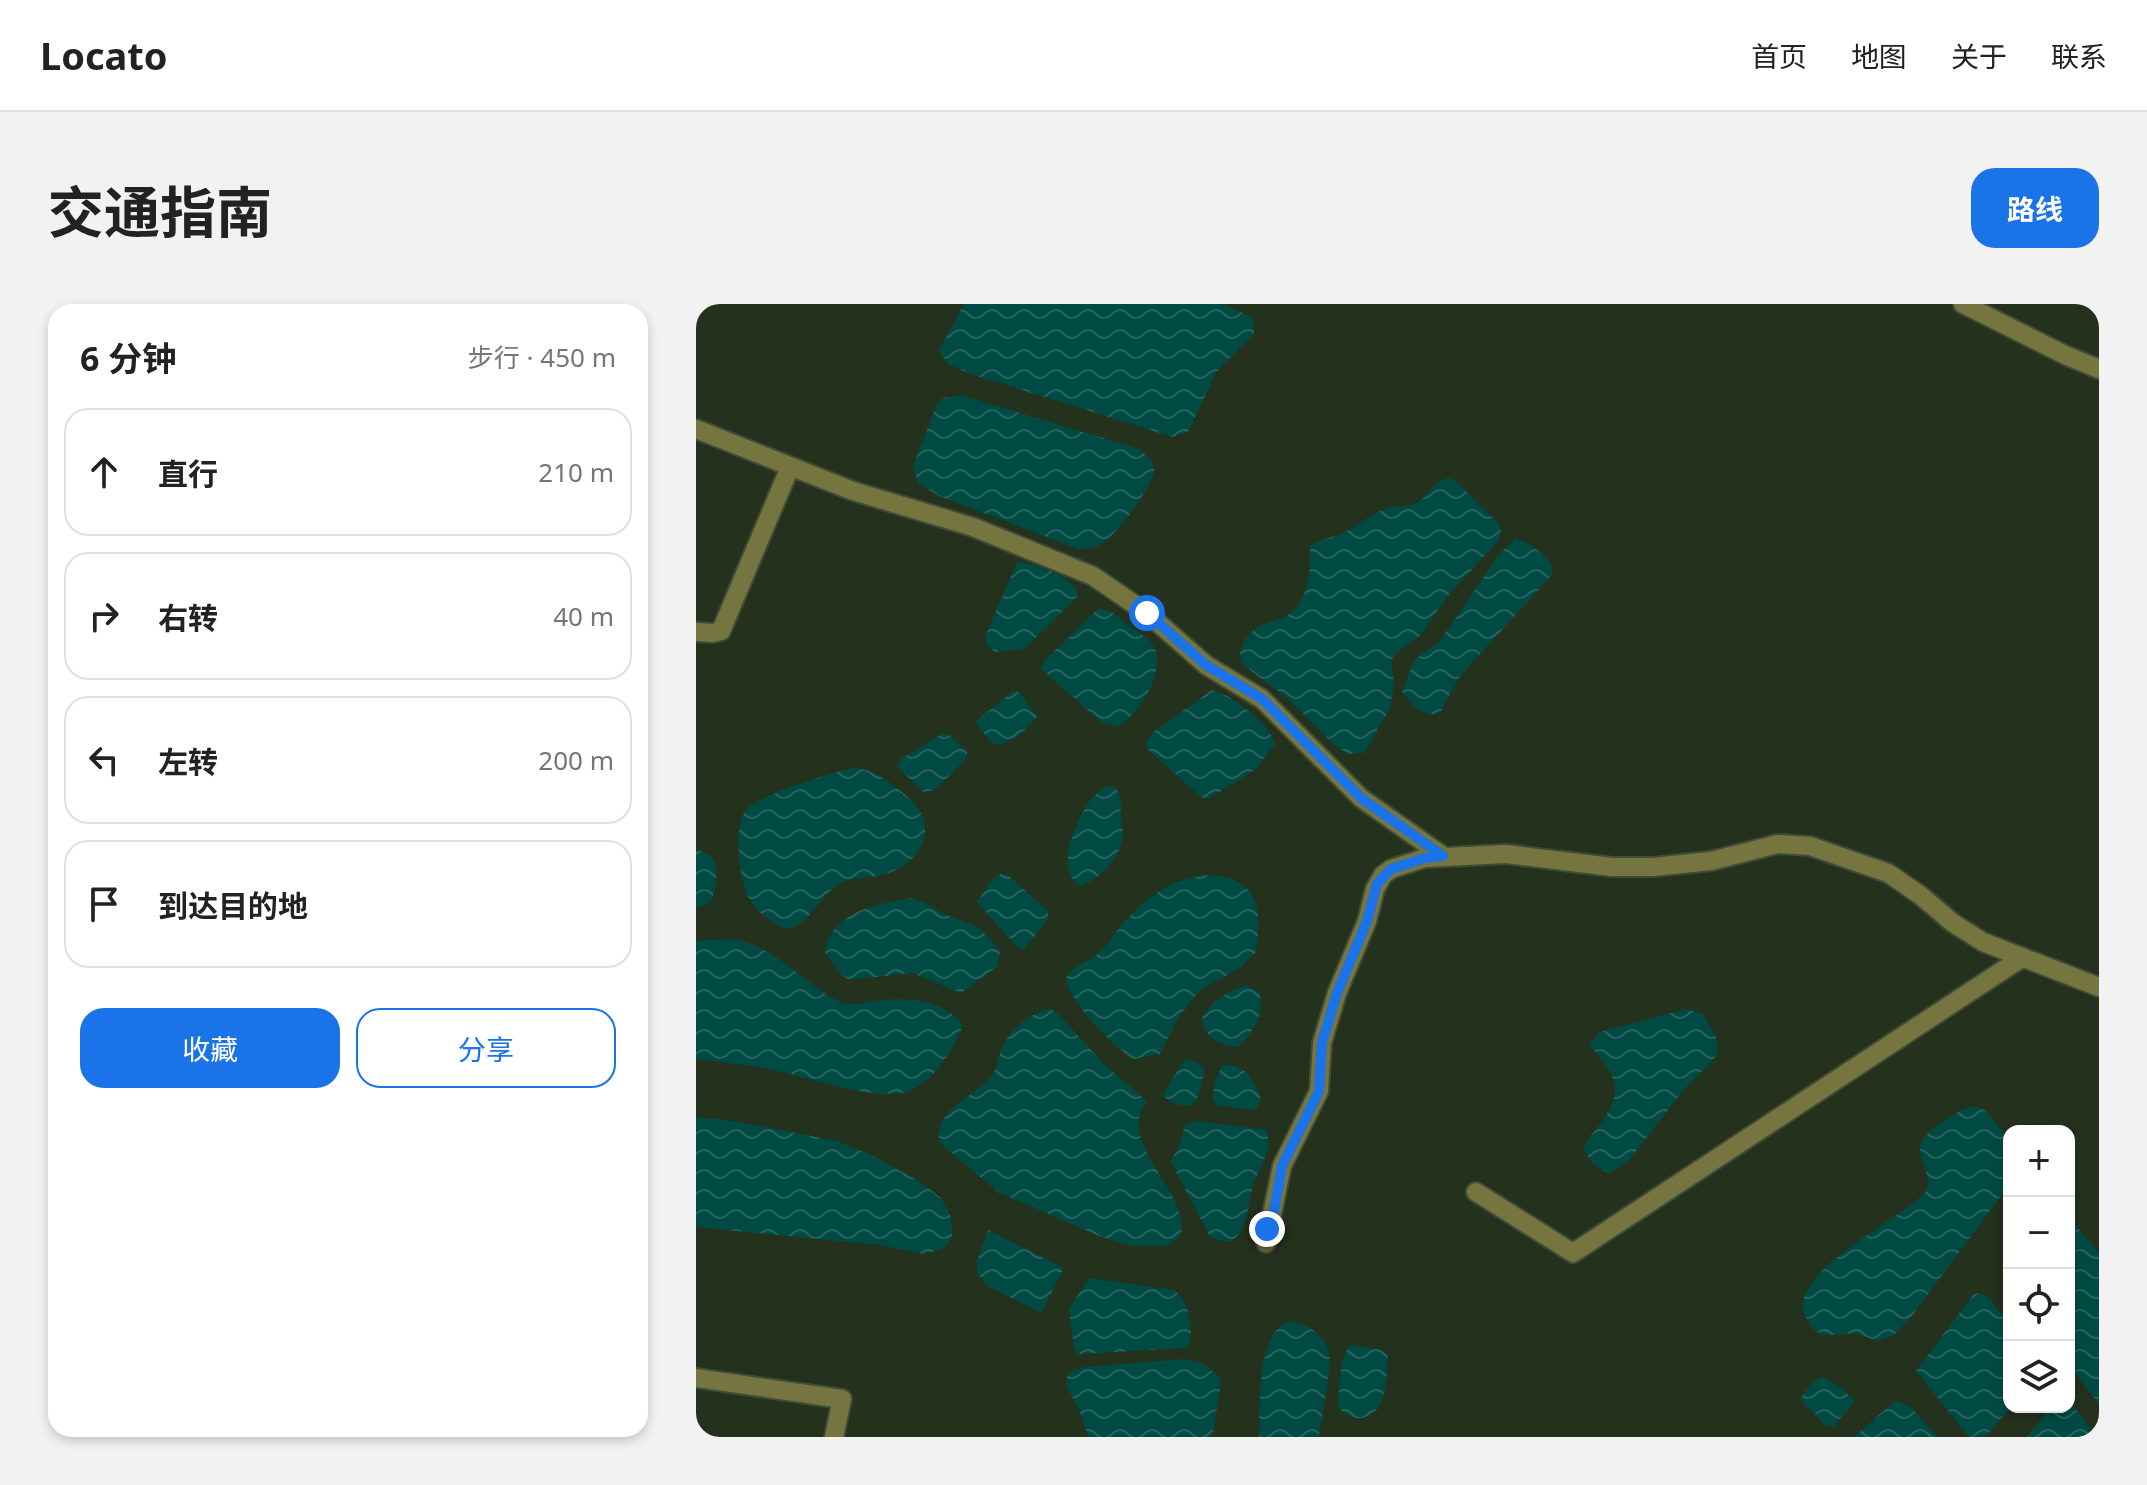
<!DOCTYPE html>
<html lang="zh">
<head>
<meta charset="utf-8">
<style>
  :root { --surface:#fff; --page:#f2f2f2; --text:#222; --muted:#767676; --line:#e0e0e0; --accent:#1a73e8 }
  body { margin:0; font-family:"Noto Sans","Noto Sans SC",sans-serif; background:var(--page); color:var(--text) }
  .controls { position:absolute; right:24px; bottom:24px; display:grid; overflow:hidden; border-radius:16px; box-shadow:0 4px 12px #0003 }
  .controls button { width:72px; height:72px; display:grid; place-items:center; padding:0; border:0; border-bottom:2px solid var(--line); background:var(--surface); color:var(--text); font:40px sans-serif }
  .stop { position:absolute; width:24px; height:24px; margin:-18px; border:6px solid #1a73e8; border-radius:50%; background:#fff }
  .stop.end { background:#1a73e8; border-color:#fff; box-shadow:0 2px 8px #0008 }
  .list { margin:0; padding:0; list-style:none }
  h2 { display:flex; justify-content:space-between; align-items:center; height:104px; margin:0; padding:0 32px; font-size:34px }
  h2 small { font-size:26px; font-weight:400; color:var(--muted) }
  .list li { display:grid; grid-template-columns:52px 1fr auto; gap:24px; align-items:center; box-sizing:border-box; height:128px; margin:0 16px 16px; padding:0 16px; border:2px solid var(--line); border-radius:24px }
  .list b { display:block; font-size:30px; white-space:nowrap }
  .list em { font-size:26px; font-style:normal; color:var(--muted) }
  .actions { display:flex; gap:16px; padding:24px 32px }
  .actions a { flex:1; padding:18px 0; border:2px solid var(--accent); border-radius:24px; text-align:center; font-size:28px; color:var(--accent) }
  .actions .main { background:var(--accent); color:#fff }
  .icon { flex:none; width:44px; height:44px; fill:none; stroke:currentColor; stroke-width:2; stroke-linecap:round; stroke-linejoin:round }
  .map { position:relative; flex:none; width:1403px; height:1133px; overflow:hidden; border-radius:24px }
  header { display:flex; align-items:center; gap:48px; box-sizing:border-box; height:112px; padding:0 40px; background:var(--surface); border-bottom:2px solid var(--line) }
  header strong { font-size:38px }
  nav { display:flex; gap:44px; margin-inline-start:auto; font-size:28px }
  .intro { display:flex; align-items:center; justify-content:space-between; box-sizing:border-box; height:192px; padding:0 48px }
  h1 { margin:0; font-size:56px }
  .button { padding:20px 36px; border-radius:24px; background:var(--accent); color:#fff; font-size:28px; font-weight:700 }
  main { display:flex; gap:48px; padding:0 48px }
  aside { flex:1; background:var(--surface); border-radius:24px; box-shadow:0 4px 12px #0003 }
  .map>svg:first-child { display:block }
</style>
</head>
<body>
<header>
<strong>Locato</strong>
<nav><a>首页</a><a>地图</a><a>关于</a><a>联系</a></nav>
</header>
<div class="intro"><h1>交通指南</h1><a class="button">路线</a></div>
<main>
<aside>
<h2>6 分钟<small>步行 · 450 m</small></h2>
<ul class="list">
<li><svg class="icon" aria-label="ahead" viewBox="0 0 24 24"><path d="M12 20V5M6 11l6-6 6 6"/></svg><div><b>直行</b></div><em>210 m</em></li>
<li><svg class="icon" aria-label="right" viewBox="0 0 24 24"><path d="M7 20v-9h11M14 6l5 5-5 5"/></svg><div><b>右转</b></div><em>40 m</em></li>
<li><svg class="icon" aria-label="left" viewBox="0 0 24 24"><path d="M17 20v-9H6M10 6l-5 5 5 5"/></svg><div><b>左转</b></div><em>200 m</em></li>
<li><svg class="icon" aria-label="arrive" viewBox="0 0 24 24"><path d="M6 21V4h12l-3 4 3 4H6"/></svg><div><b>到达目的地</b></div></li>
</ul>
<div class="actions"><a class="main">收藏</a><a>分享</a></div>
</aside>
<div class="map">
<svg width="1403" height="1133" viewBox="0 0 1403 1133">
  <defs>
    <pattern id="water-waves" width="16" height="10" patternUnits="userSpaceOnUse" patternTransform="scale(2)"><rect width="16" height="10" fill="#004a44"/><path d="M0 5q4-4 8 0t8 0" fill="none" stroke="#25645f"/></pattern>
  </defs>
  <rect width="100%" height="100%" fill="#24311c"/>
  <path fill="url(#water-waves)" d="M 268,0 L 527,0 L 557,14 L 558,30 L 521,67 L 492,128 L 477,133 L 278,71 L 251,60 L 243,46 Z
    M 265,91 L 443,145 C 450,150 457,156 458,165 C 459,180 420,231 407,239 C 399,244 391,245 382,245 L 243,192 L 222,179 L 217,163 L 241,99 L 248,94 Z
    M 753,174 L 760,177 L 803,220 L 805,228 L 803,236 L 751,293 L 725,331 L 699,350 L 695,357 L 698,380 L 694,404 L 668,449 L 652,450 L 638,441 L 592,395 L 546,360 C 539,345 553,326 568,320 C 580,315 592,315 601,303 C 614,285 614,264 614,242 C 625,234 637,234 649,228 C 666,220 672,210 693,204 C 701,201 711,203 718,200 C 733,194 735,177 753,174 Z
    M 819,235 C 833,236 851,252 857,264 L 855,272 L 764,372 L 745,407 L 738,411 L 722,406 L 706,388 L 718,356 L 743,338 L 802,252 Z
    M 325,258 C 342,261 371,271 381,286 L 381,293 L 328,345 L 299,348 L 290,340 L 289,332 L 321,259 Z
    M 402,305 C 414,305 420,311 429,318 C 438,326 452,333 458,343 C 471,366 442,413 421,423 L 405,418 L 345,365 L 347,358 Z
    M 516,386 C 535,390 575,421 579,440 L 560,465 L 512,495 L 505,493 L 450,444 L 451,436 L 456,429 Z
    M 317,387 L 325,389 L 341,413 L 323,432 L 303,441 L 295,438 L 279,418 Z
    M 247,429 L 255,432 L 271,448 L 270,455 L 239,486 L 227,488 L 201,462 L 205,455 Z
    M 159,464 C 179,465 197,481 212,493 C 246,523 225,560 187,571 C 171,575 153,572 140,582 C 122,595 112,622 90,625 C 75,619 61,608 53,594 C 43,576 36,521 51,505 C 64,491 138,467 159,464 Z
    M 411,482 L 419,483 C 427,493 424,501 425,513 C 425,519 427,525 427,532 C 425,553 404,576 384,582 C 357,568 381,512 396,494 C 400,489 406,486 411,482 Z
    M 0,545 C 1,545 12,550 13,551 C 25,561 20,588 14,599 L 0,604 Z
    M 304,570 L 312,571 L 352,607 L 352,615 L 328,646 L 321,643 L 281,598 L 295,577 Z
    M 512,571 C 563,573 566,604 560,648 L 544,664 L 504,686 L 482,714 L 464,750 L 437,755 C 418,742 371,697 370,674 C 378,660 394,658 404,648 C 411,642 414,635 420,628 C 446,597 470,575 512,571 Z
    M 215,594 C 229,597 238,606 251,611 C 279,622 286,621 304,648 L 301,663 L 265,689 L 217,669 L 153,676 L 146,671 L 129,649 C 134,607 182,600 215,594 Z
    M 34,635 C 82,641 108,682 149,700 C 162,701 173,697 186,696 C 213,693 252,697 267,722 C 255,748 241,775 213,787 C 182,800 103,770 68,764 C 45,760 22,758 0,755 L 0,637 Z
    M 550,681 L 563,688 C 570,710 557,727 543,743 C 525,742 507,734 506,714 C 516,696 531,688 550,681 Z
    M 354,705 L 361,709 L 411,763 L 451,797 C 417,839 498,891 484,932 L 471,942 L 434,942 L 403,932 L 302,888 L 244,839 C 234,808 279,792 295,773 C 302,764 302,753 306,743 C 315,725 334,709 354,705 Z
    M 990,705 L 1007,710 L 1020,733 L 1022,746 L 1019,754 L 990,783 L 934,855 L 920,866 L 912,869 L 897,860 L 887,845 C 891,835 899,827 906,818 C 929,784 919,770 895,743 L 895,738 L 904,728 Z
    M 489,755 L 500,758 L 509,766 L 501,795 L 495,802 C 485,801 473,801 467,790 Z
    M 527,760 C 551,762 557,774 565,795 L 560,806 L 522,802 L 516,796 L 519,777 Z
    M 1273,803 L 1281,803 L 1289,806 L 1313,835 L 1313,881 L 1216,1012 L 1198,1031 L 1181,1037 C 1173,1034 1166,1030 1157,1030 C 1125,1029 1123,1040 1106,1005 C 1107,959 1200,919 1230,888 C 1236,868 1224,861 1224,844 C 1223,829 1260,808 1273,803 Z
    M 0,813 L 38,817 L 141,837 L 175,851 L 223,877 L 245,894 L 255,913 L 256,934 L 247,945 L 228,950 L 184,941 L 0,923 Z
    M 501,817 L 570,826 C 579,844 561,867 556,885 C 551,906 549,955 513,931 L 475,858 L 484,839 L 489,821 Z
    M 1373,913 L 1403,949 L 1403,1100 L 1373,1061 Z
    M 292,926 L 366,963 L 367,966 L 345,1009 L 292,982 L 281,969 L 281,957 Z
    M 393,974 L 478,986 C 492,995 501,1031 490,1044 L 383,1050 L 378,1045 L 373,1005 Z
    M 1281,989 L 1290,991 L 1313,1019 L 1313,1103 L 1315,1103 L 1290,1132 L 1273,1133 L 1220,1067 L 1277,991 Z
    M 591,1018 C 610,1017 630,1031 633,1050 C 636,1064 625,1116 623,1133 L 563,1133 C 565,1101 559,1034 591,1018 Z
    M 654,1041 L 686,1046 L 692,1052 C 690,1073 692,1111 665,1114 C 656,1115 648,1110 642,1103 C 643,1084 643,1057 654,1041 Z
    M 489,1055 L 506,1059 L 523,1072 L 525,1079 L 516,1133 L 392,1133 C 390,1125 387,1116 384,1108 C 375,1087 356,1071 389,1063 Z
    M 1126,1073 L 1146,1084 L 1159,1098 L 1137,1123 L 1130,1122 L 1104,1095 L 1115,1080 Z
    M 1199,1097 L 1214,1102 L 1242,1133 L 1158,1133 Z
    M 1373,1097 L 1401,1133 L 1331,1133 L 1355,1103 L 1373,1103 Z"/>
  <g fill="none" stroke-linecap="round" stroke-linejoin="round">
    <g stroke="#3f4c38" stroke-width="22">
      <path id="minor" d="M 1267,0 L 1369,51 L 1403,65
        M 0,125 L 157,187 L 277,223 L 397,272 L 451,309 L 510,361 L 566,395 L 665,494 L 747,552
        M 0,328 L 17,329 L 25,327 L 94,163
        M 780,888 L 877,949 L 1327,653
        M 570,939 L 586,862 L 623,787 L 626,739 L 641,689 L 671,617 L 679,585 L 687,571 L 695,565 L 729,554 L 810,550 L 916,563 L 957,563 L 1015,557 L 1082,540 L 1114,542 L 1192,569 L 1224,591 L 1257,619 L 1287,638 L 1403,683
        M 0,1074 L 146,1095 L 138,1133"/>
    </g>
    <use href="#minor" stroke="#76753f" stroke-width="18"/>
  </g>
  <g fill="none" stroke-linecap="round" stroke-linejoin="round">
    <path stroke="#1a73e8" stroke-width="10" d="M 451,309 L 510,361 L 566,395 L 665,494 L 747,552 L 729,554 L 695,565 L 681,580 L 671,617 L 641,689 L 626,739 L 623,787 L 586,862 L 578,907 L 571,925"/>
  </g>
</svg>
<div class="controls">
<button>+</button>
<button>−</button>
<button><svg class="icon" aria-label="locate" viewBox="0 0 24 24"><circle cx="12" cy="12" r="6"/><path d="M12 2v4M12 18v4M2 12h4M18 12h4"/></svg></button>
<button><svg class="icon" aria-label="layers" viewBox="0 0 24 24"><path d="M12 4l9 5-9 5-9-5zM3 14l9 5 9-5"/></svg></button>
</div>
<div class="stop" style="left:451px;top:309px"></div>
<div class="stop end" style="left:571px;top:925px"></div>
</div>
</main>
</body>
</html>
